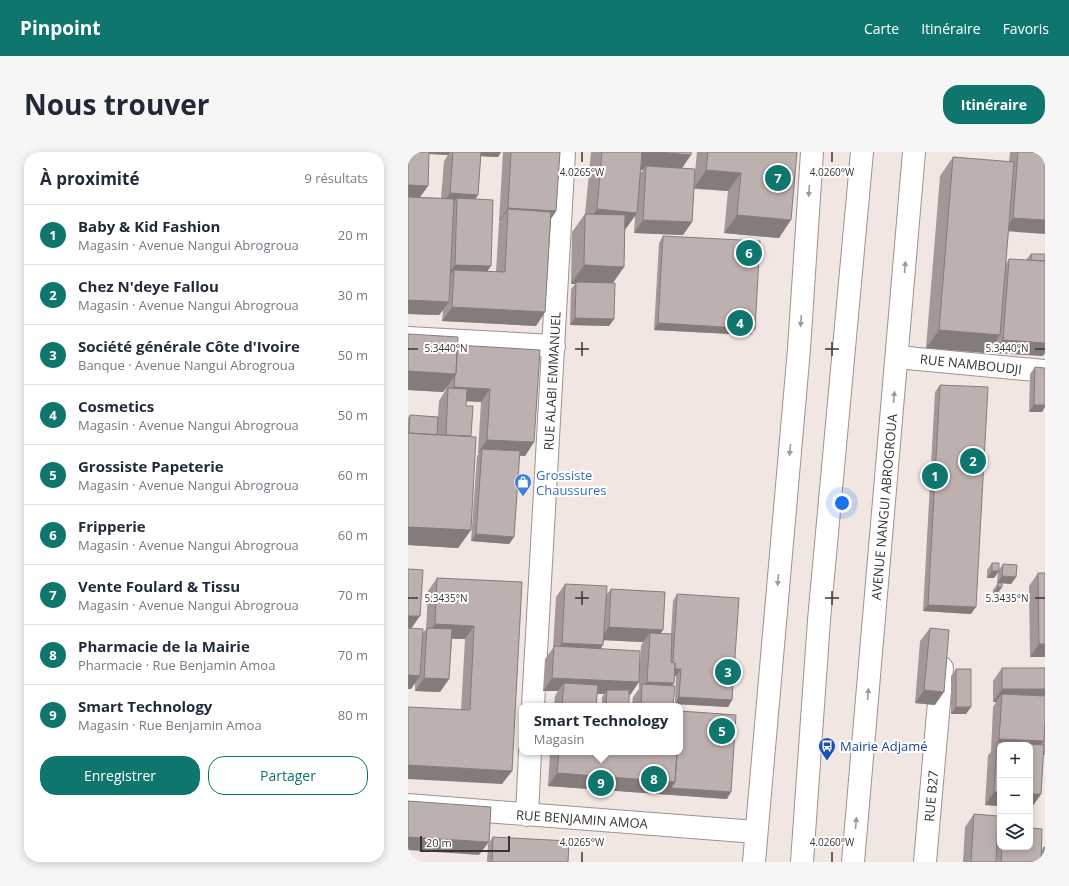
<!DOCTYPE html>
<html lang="fr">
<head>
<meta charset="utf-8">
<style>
  :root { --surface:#fff; --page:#f6f6f7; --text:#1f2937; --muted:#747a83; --line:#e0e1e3; --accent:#0f766e }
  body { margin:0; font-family:"Open Sans",sans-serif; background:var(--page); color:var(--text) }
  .controls { position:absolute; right:12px; bottom:12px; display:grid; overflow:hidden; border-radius:8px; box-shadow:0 2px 10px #0003 }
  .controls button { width:36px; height:36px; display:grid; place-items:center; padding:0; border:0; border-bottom:1px solid var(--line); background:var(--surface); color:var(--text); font:20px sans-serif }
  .scale { position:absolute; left:12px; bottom:10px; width:90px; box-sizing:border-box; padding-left:4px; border:2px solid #3a3534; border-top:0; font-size:11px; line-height:14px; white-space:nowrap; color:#3a3534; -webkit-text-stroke:3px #fff; paint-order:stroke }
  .you { position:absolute; left:434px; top:351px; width:14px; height:14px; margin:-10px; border:3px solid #fff; border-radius:50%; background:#1a73e8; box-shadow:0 0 0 6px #1a73e833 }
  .badge { display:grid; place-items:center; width:26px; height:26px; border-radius:50%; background:var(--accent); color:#fff; font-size:13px; font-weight:700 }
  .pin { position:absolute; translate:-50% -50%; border:2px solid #fff; box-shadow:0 1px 4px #0006 }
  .popup { position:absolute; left:111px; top:551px; width:164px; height:52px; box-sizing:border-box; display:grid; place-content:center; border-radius:8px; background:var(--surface); filter:drop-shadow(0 1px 3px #0005); font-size:13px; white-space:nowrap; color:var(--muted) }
  .popup b { font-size:15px; color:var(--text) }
  .popup::after { content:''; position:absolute; left:50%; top:100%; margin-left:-8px; border:8px solid transparent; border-top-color:var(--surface) }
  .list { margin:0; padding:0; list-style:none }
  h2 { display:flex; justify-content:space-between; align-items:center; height:52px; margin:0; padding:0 16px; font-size:17px }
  h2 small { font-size:13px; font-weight:400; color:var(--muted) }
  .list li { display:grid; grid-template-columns:26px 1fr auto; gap:12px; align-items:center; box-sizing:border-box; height:60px; padding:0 16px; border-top:1px solid var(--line) }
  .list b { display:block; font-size:15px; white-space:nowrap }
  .list p { margin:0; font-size:13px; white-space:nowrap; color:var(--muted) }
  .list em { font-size:13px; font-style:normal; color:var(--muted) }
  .actions { display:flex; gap:8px; padding:12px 16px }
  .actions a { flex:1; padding:9px 0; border:1px solid var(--accent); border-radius:16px; text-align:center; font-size:14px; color:var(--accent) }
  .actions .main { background:var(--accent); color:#fff }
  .icon { flex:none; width:22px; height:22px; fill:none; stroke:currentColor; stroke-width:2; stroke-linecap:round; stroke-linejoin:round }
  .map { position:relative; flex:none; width:637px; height:710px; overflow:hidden; border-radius:16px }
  header { display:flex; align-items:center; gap:24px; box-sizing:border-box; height:56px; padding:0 20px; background:var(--accent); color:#fff }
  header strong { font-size:19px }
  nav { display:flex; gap:22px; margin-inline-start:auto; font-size:14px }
  .intro { display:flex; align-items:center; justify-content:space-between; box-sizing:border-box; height:96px; padding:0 24px }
  h1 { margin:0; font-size:28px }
  .button { padding:10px 18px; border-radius:16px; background:var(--accent); color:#fff; font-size:14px; font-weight:700 }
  main { display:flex; gap:24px; padding:0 24px }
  aside { flex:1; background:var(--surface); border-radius:16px; box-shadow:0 2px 10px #0003 }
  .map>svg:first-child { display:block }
</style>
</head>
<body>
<header>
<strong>Pinpoint</strong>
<nav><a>Carte</a><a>Itinéraire</a><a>Favoris</a></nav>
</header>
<div class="intro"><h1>Nous trouver</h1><a class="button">Itinéraire</a></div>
<main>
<aside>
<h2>À proximité<small>9 résultats</small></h2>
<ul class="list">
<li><span class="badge">1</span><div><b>Baby &amp; Kid Fashion</b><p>Magasin · Avenue Nangui Abrogroua</p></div><em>20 m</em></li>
<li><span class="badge">2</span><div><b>Chez N'deye Fallou</b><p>Magasin · Avenue Nangui Abrogroua</p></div><em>30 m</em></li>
<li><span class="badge">3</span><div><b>Société générale Côte d'Ivoire</b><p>Banque · Avenue Nangui Abrogroua</p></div><em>50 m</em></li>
<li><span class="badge">4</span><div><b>Cosmetics</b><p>Magasin · Avenue Nangui Abrogroua</p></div><em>50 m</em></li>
<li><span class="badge">5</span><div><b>Grossiste Papeterie</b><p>Magasin · Avenue Nangui Abrogroua</p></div><em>60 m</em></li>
<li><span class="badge">6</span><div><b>Fripperie</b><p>Magasin · Avenue Nangui Abrogroua</p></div><em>60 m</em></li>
<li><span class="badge">7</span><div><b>Vente Foulard &amp; Tissu</b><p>Magasin · Avenue Nangui Abrogroua</p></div><em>70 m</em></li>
<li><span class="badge">8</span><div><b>Pharmacie de la Mairie</b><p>Pharmacie · Rue Benjamin Amoa</p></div><em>70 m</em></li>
<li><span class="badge">9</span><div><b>Smart Technology</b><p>Magasin · Rue Benjamin Amoa</p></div><em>80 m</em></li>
</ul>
<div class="actions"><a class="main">Enregistrer</a><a>Partager</a></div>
</aside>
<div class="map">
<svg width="637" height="710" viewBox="0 0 637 710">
  <rect width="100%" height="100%" fill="#f2e6e2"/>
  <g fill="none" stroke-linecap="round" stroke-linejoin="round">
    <g stroke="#9c928e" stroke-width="24">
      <path id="minor" d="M 0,186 L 146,194
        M 489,205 L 637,219
        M 125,554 L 156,0
        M 0,653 L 348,680
        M 119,663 L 122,600
        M 346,710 L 391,197 L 404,0
        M 394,710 L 411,468 L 454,0
        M 445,710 L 506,0
        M 517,710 L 534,516"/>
    </g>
    <use href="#minor" stroke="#fff" stroke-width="22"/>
  </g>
  <path fill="#a39897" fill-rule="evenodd" d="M 0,0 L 93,0 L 90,5 L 73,4 L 70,43 L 67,47 L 79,119 L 88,120 L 91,70 L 92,69 L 91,69 L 95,0 L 152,0 L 148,59 L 143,67 L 137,160 L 128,174 L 34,169 L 35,158 L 31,163 L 0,162 ZM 21,2 L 40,3 L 36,9 L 33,46 L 12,45 L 20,34 Z
    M 183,0 L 283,0 L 274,16 L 287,20 L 289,0 L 389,0 L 371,86 L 316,81 L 320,39 L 286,37 L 284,70 L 275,83 L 226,81 L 227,64 L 217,78 L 216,115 L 205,131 L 206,167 L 201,174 L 162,173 L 163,137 L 167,132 L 163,132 L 164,80 L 177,62 ZM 233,18 L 235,18 L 232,22 Z
    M 602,0 L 637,0 L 600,80 L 598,112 L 601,107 L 618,108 L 623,102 L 635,204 L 586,201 L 587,190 L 579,201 L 518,196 L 532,24 L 545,5 L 601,10 Z
    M 255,84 L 347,177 L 342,183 L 246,178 L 251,91 Z
    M 0,182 L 49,193 L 126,290 L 117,304 L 111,303 L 106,385 L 101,392 L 63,389 L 69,304 L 71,301 L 70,301 L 73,250 L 58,249 L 58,254 L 63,285 L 63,378 L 50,396 L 0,393 L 0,266 L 2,263 L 30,265 L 31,249 L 37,239 L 38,236 L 35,240 L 0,238 Z
    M 627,215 L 634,260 L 621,260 L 622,222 Z
    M 532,233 L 563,462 L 515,459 L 527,240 Z
    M 584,411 L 591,418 L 595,412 L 608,425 L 603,432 L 594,431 L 594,435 L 589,442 L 585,442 L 585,438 L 590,431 L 591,431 L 589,431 L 590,420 L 586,426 L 579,426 L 579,418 Z
    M 0,417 L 3,477 L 14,482 L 18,477 L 20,439 L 29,426 L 114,430 L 104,619 L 94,632 L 53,558 L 57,487 L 44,487 L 41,527 L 32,540 L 7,539 L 7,531 L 3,537 L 0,537 Z
    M 630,421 L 637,505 L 622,505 L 621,434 Z
    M 157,432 L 198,443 L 203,437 L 255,478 L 252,481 L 263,482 L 265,449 L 269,442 L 324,548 L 320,555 L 267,552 L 268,524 L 267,524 L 266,531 L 264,534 L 265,554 L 224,554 L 225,545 L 231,537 L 231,530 L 222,543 L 221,543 L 221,554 L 194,554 L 194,545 L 196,542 L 189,542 L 188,554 L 146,554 L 147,544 L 150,539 L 135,539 L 137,507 L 145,496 L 148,445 ZM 196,488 L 235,490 L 233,494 L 231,530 L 193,497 Z
    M 522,476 L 527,553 L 507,551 L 512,489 Z
    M 594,516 L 637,516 L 637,603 L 636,603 L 636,596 L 633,642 L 624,655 L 622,655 L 622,593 L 592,654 L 577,653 L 580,603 L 583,600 L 585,555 L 588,550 L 585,550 L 585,529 Z
    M 548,517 L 558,562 L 543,562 L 543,524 Z
    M 142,600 L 272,600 L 319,647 L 140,634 Z
    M 566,662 L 589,684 L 592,680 L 592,695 L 622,695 L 633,699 L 636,695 L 637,710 L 555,710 L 557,675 Z
    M 85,685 L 160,710 L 79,710 L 80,692 Z"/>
  <path fill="#847c7b" d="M 8,0 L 42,0 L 40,3 L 7,1 Z
    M 45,0 L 93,0 L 90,5 L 45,3 Z
    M 234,0 L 247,0 L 283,3 L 270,22 L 238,14 L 235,18 L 222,17 Z
    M 298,18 L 333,21 L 320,39 L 286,36 Z
    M 0,33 L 20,34 L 7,52 L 0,52 Z
    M 42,41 L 70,43 L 61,56 L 49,46 L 43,55 L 33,54 Z
    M 100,56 L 148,59 L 139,72 L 100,57 L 92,69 L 91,69 Z
    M 189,57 L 229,61 L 216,79 L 176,75 Z
    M 329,63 L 383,68 L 371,86 L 316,81 Z
    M 605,66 L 637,68 L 637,82 L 596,79 Z
    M 235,68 L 284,70 L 275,83 L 226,81 Z
    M 47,113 L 83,114 L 74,127 L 46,118 L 40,126 L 37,126 Z
    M 176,113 L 216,115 L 203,133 L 168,130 L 167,132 L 163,132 Z
    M 0,148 L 41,150 L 31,163 L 0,162 Z
    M 44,155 L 137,160 L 128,174 L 34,169 Z
    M 167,166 L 206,167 L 201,174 L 162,173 Z
    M 250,171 L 347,177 L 342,183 L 246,178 Z
    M 531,178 L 592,183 L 579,201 L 518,196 Z
    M 595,188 L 637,191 L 637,201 L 635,204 L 586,201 Z
    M 0,219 L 48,222 L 35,240 L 0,238 Z
    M 46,235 L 82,237 L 73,250 L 39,248 L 40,244 Z
    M 626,253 L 637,253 L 637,255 L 634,260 L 621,260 Z
    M 79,288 L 126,290 L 117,304 L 74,301 L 74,297 L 71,301 L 70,301 Z
    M 0,375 L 63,378 L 50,396 L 0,393 Z
    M 68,382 L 106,385 L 101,392 L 63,389 Z
    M 584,419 L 591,419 L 586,426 L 579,426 Z
    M 594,424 L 608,425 L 603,432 L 589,431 Z
    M 590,435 L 594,435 L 589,442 L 585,442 Z
    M 520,453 L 568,455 L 563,462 L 515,459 Z
    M 0,464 L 12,464 L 3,477 L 0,477 Z
    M 27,472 L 66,474 L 57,487 L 18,485 L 18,484 Z
    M 201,475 L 255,478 L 246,491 L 242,481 L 235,490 L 192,488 Z
    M 154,491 L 195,493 L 186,506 L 146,502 Z
    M 631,492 L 637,492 L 637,505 L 622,505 Z
    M 265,517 L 273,517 L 268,524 L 260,524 Z
    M 0,523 L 12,524 L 3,537 L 0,537 Z
    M 16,526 L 41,527 L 32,540 L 7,539 Z
    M 144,526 L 231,530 L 222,543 L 198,542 L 199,538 L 196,542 L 155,540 L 156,531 L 150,539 L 135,539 Z
    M 239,530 L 266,531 L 257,544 L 234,538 Z
    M 594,537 L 637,537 L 637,548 L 594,542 L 588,550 L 585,550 Z
    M 516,538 L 536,540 L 527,553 L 507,551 Z
    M 271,545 L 324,548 L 320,555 L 267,552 Z
    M 548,555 L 563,555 L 558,562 L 543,562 Z
    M 591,587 L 636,589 L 627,602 L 589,590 L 582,600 Z
    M 0,613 L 104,619 L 94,632 L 0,627 Z
    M 149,621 L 267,630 L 323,640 L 319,647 L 140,634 Z
    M 586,640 L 592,640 L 592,654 L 577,653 Z
    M 622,642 L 633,642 L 624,655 L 622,655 Z
    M 0,685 L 81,690 L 71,703 L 0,698 Z"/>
  <path fill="#bdb1b0" stroke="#847c7b" d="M 0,0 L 21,0 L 20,34 L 0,33 Z
    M 45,0 L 73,0 L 70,43 L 42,41 Z
    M 103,0 L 152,0 L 148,59 L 100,56 Z
    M 194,0 L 234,0 L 229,61 L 189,57 Z
    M 247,0 L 283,0 L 283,3 Z
    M 300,0 L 389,0 L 383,68 L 329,63 L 333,21 L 298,18 Z
    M 610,0 L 637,0 L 637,68 L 605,66 Z
    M 545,5 L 606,10 L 592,183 L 531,178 Z
    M 238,14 L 287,17 L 284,70 L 235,68 Z
    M 0,45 L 46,47 L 41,150 L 0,148 Z
    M 49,46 L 85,48 L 83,114 L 47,113 Z
    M 100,57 L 143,60 L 137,160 L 44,155 L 46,118 L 97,120 Z
    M 177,62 L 217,63 L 216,115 L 176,113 Z
    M 255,84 L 352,89 L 347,177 L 250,171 Z
    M 623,102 L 637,102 L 637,109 L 623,108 Z
    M 601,107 L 637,109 L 637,191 L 595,188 Z
    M 168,130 L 207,131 L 206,167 L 167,166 Z
    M 0,182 L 50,185 L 48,222 L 0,219 Z
    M 49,193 L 132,198 L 126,290 L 79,288 L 82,237 L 46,235 L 47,223 L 48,222 Z
    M 627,215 L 637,216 L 637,253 L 626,253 Z
    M 532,233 L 580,235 L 568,455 L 520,453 Z
    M 40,236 L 59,237 L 58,254 L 65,254 L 63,284 L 38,283 Z
    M 2,263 L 30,265 L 29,283 L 1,281 Z
    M 0,281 L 68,285 L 63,378 L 0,375 Z
    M 74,297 L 112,299 L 106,385 L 68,382 Z
    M 584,411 L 591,411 L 591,419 L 584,419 Z
    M 595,412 L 609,413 L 608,425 L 594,424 Z
    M 0,417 L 15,418 L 12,464 L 0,464 Z
    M 630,421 L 637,421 L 637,492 L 631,492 Z
    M 29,426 L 114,430 L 104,619 L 0,613 L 0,555 L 62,558 L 66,474 L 27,472 Z
    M 590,431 L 594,431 L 594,435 L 590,435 Z
    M 157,432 L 199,434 L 195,493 L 154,491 Z
    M 203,437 L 257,440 L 255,478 L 201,475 Z
    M 269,442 L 331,446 L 324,548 L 271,545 L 273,517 L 267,517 L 267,511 L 265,510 Z
    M 0,476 L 15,477 L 12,524 L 0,523 Z
    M 19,476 L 44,477 L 41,527 L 16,526 Z
    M 522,476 L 541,478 L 536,540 L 516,538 Z
    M 242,481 L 264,482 L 263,510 L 267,511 L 266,531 L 239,530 Z
    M 146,494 L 232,499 L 231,530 L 144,526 Z
    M 594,516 L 637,516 L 637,537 L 594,537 Z
    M 548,517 L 563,517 L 563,555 L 548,555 Z
    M 156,531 L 190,533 L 188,554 L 154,554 Z
    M 234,532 L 267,534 L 265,554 L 233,554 Z
    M 199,538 L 221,538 L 221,554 L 198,554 Z
    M 594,542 L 637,544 L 637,569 L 636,589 L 591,587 Z
    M 272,559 L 328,563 L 323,640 L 263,636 L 267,630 L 269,600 L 272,600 Z
    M 589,590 L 636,593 L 633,642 L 622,642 L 622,593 L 592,593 L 592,640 L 586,640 Z
    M 151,600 L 269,600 L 267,630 L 149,621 Z
    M 0,649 L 83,655 L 81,690 L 0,685 Z
    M 566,662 L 590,664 L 588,710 L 563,710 Z
    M 622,676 L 634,677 L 633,710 L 593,710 L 594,695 L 622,695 Z
    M 85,685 L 161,689 L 160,710 L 84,710 Z
    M 636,695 L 637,695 L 637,710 L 635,710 Z"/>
  <defs><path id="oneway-solid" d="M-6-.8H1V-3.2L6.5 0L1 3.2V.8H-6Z"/></defs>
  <g fill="#9c9a9a">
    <use href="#oneway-solid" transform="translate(401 39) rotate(94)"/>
    <use href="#oneway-solid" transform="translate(497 115) rotate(-85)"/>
    <use href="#oneway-solid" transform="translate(393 169) rotate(94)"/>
    <use href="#oneway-solid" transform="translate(486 245) rotate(-85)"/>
    <use href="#oneway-solid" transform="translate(382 298) rotate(95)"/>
    <use href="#oneway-solid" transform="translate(370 428) rotate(95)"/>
    <use href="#oneway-solid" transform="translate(460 542) rotate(-85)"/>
    <use href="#oneway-solid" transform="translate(448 671) rotate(-85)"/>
  </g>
  <path fill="none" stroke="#3a3534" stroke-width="1.5" d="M 174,0 L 174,10M 424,0 L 424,10M 174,190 L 174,204M 424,190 L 424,204M 0,197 L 10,197M 167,197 L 181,197M 417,197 L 431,197M 627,197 L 637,197M 174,439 L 174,453M 424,439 L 424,453M 0,446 L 10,446M 167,446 L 181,446M 417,446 L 431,446M 627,446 L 637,446M 174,700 L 174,710M 424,700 L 424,710"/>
  <defs>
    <g id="shop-pin" transform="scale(0.9)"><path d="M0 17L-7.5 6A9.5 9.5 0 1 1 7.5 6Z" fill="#3f7fe0" stroke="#fff"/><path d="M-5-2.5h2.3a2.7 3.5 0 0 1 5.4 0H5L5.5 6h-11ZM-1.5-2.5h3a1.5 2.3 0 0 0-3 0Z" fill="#fff"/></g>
    <g id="bus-pin" transform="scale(0.9)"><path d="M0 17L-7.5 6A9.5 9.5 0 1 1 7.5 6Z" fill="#1a4fb4" stroke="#fff"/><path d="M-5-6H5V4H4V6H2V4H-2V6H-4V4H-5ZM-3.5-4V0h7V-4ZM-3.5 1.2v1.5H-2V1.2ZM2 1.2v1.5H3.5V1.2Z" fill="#fff"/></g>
  </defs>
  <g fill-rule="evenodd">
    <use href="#shop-pin" x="115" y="330"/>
    <use href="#bus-pin" x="419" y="594"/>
  </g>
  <g text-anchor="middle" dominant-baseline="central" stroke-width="4" stroke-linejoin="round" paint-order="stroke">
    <g font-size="13" fill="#3a3534" stroke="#fff">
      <text transform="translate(563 212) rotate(6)">RUE NAMBOUDJI</text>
      <text transform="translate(144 229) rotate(-87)">RUE ALABI EMMANUEL</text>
      <text transform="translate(476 355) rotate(-85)">AVENUE NANGUI ABROGROUA</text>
      <text transform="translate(523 644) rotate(-85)">RUE B27</text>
      <text transform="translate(174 667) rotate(4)">RUE BENJAMIN AMOA</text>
    </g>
    <g font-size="13" fill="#366cbe" stroke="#fff" text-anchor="start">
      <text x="128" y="323">Grossiste<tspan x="128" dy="15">Chaussures</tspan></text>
    </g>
    <g font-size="13" fill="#164399" stroke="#fff" text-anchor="start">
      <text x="432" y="594">Mairie Adjamé</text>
    </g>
  </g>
  <g font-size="10" text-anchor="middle" fill="#3a3534" stroke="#fff" stroke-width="4" stroke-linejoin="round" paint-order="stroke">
    <text x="174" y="24">4.0265°W</text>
    <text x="424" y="24">4.0260°W</text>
    <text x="38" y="200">5.3440°N</text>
    <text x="599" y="200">5.3440°N</text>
    <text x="38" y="450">5.3435°N</text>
    <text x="599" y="450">5.3435°N</text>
    <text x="174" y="694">4.0265°W</text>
    <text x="424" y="694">4.0260°W</text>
  </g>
</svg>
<div class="controls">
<button>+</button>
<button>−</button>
<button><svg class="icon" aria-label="layers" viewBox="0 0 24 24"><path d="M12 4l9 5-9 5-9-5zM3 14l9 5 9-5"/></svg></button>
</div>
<div class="scale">20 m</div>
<div class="you"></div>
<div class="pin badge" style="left:527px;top:324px">1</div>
<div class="pin badge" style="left:565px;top:309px">2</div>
<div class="pin badge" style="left:320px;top:520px">3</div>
<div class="pin badge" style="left:332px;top:171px">4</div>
<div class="pin badge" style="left:314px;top:579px">5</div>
<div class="pin badge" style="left:341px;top:101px">6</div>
<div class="pin badge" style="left:370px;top:26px">7</div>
<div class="pin badge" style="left:246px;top:627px">8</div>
<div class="pin badge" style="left:193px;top:631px">9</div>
<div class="popup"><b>Smart Technology</b>Magasin</div>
</div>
</main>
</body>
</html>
